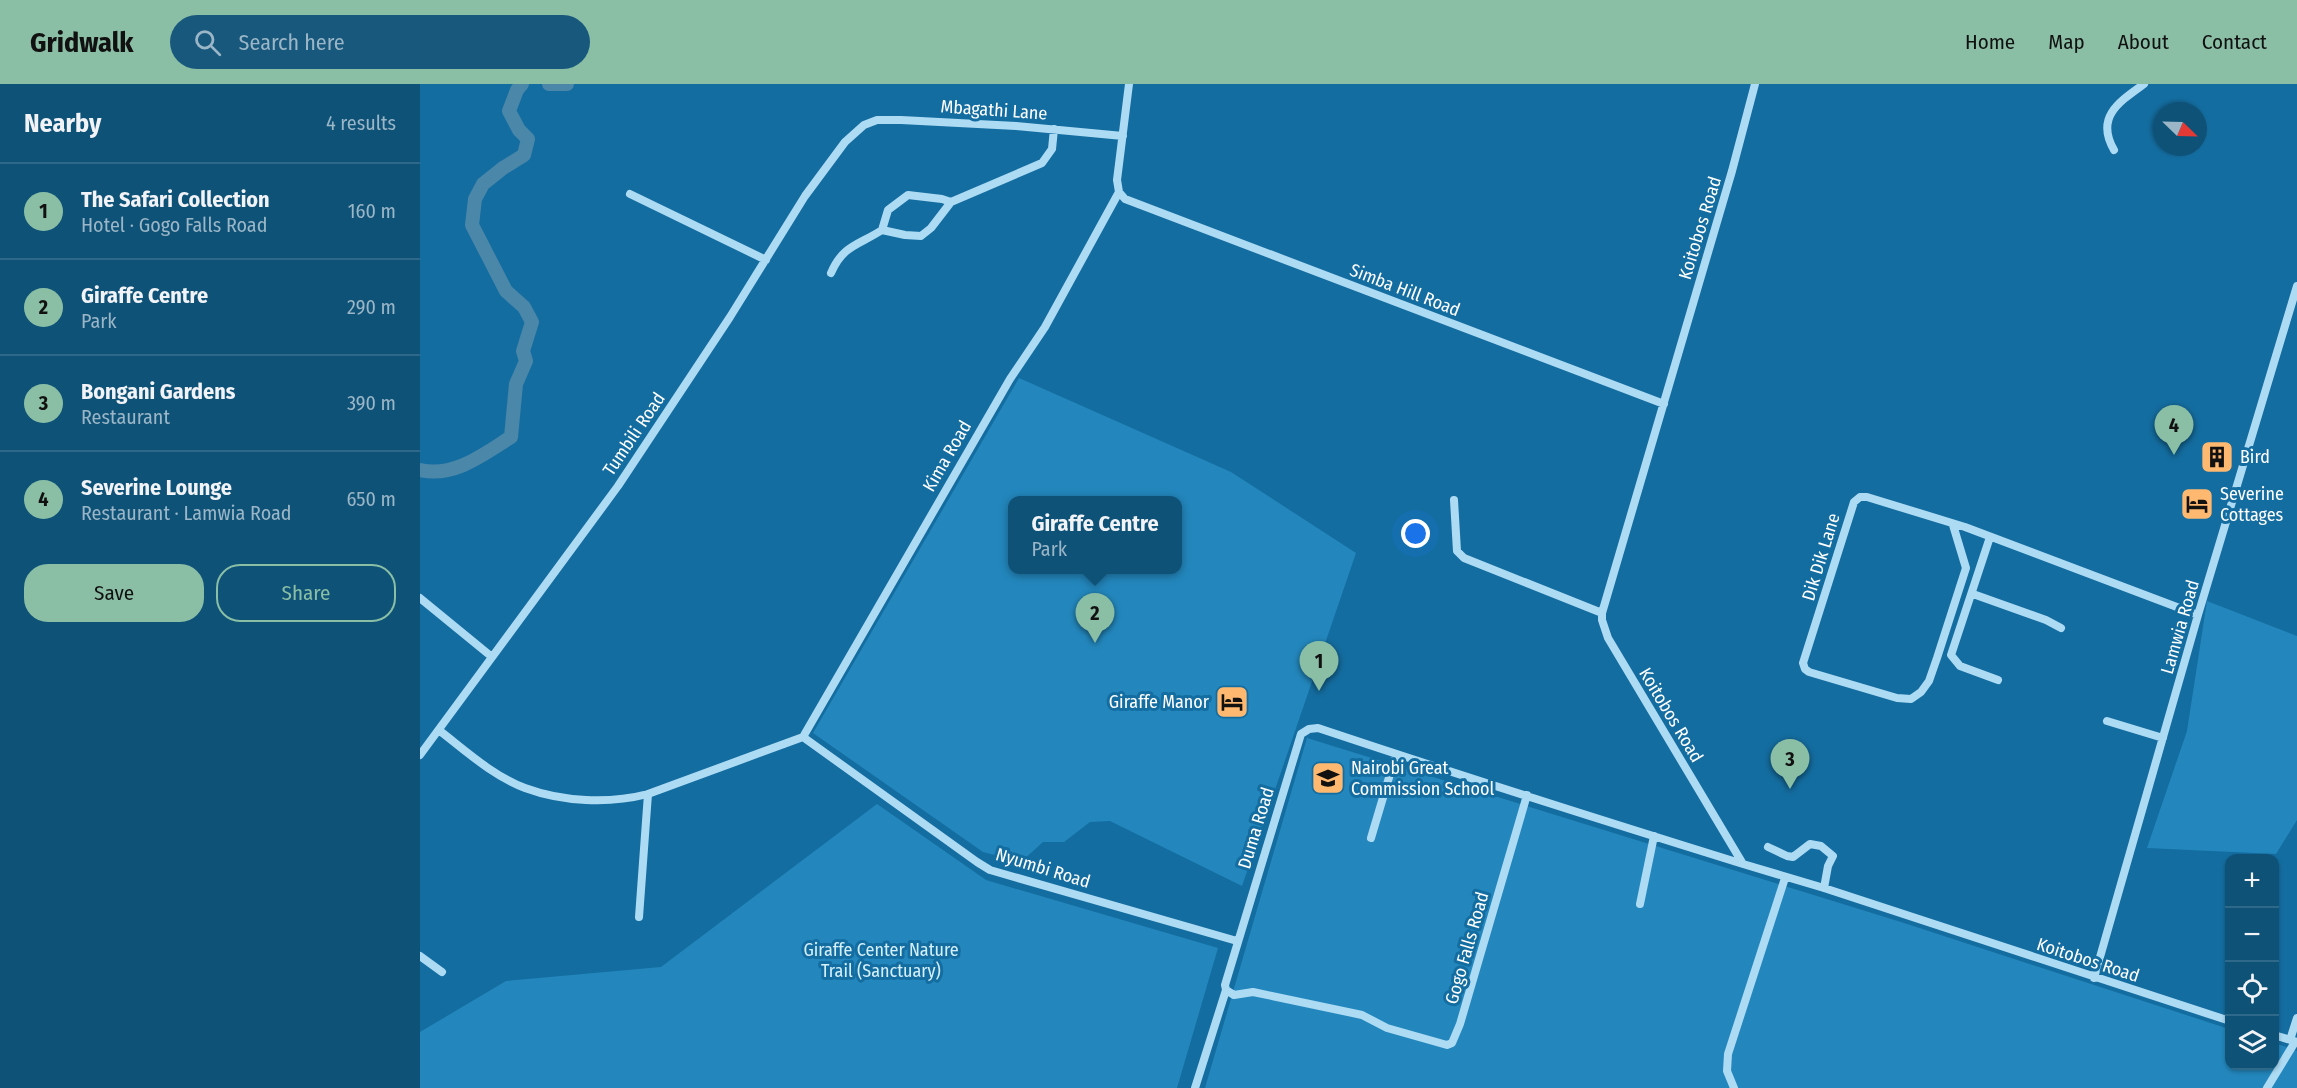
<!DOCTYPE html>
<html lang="en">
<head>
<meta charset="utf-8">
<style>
  :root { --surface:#0f5278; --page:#18587d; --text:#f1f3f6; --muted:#9bb6c6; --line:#2f698a; --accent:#8abfa5 }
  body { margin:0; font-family:"Fira Sans Condensed",sans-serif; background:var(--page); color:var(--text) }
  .controls { position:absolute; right:18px; bottom:18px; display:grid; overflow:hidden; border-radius:12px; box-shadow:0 2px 4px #0004 }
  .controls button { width:54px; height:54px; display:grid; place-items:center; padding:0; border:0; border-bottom:2px solid var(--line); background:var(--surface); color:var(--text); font:30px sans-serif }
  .compass { position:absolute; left:1733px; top:18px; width:54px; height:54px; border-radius:50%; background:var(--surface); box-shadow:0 2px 4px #0004; rotate:113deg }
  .you { position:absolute; left:996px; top:450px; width:21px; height:21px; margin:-15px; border:4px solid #fff; border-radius:50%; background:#1a73e8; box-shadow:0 0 0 9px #1a73e833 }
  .badge { display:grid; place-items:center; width:39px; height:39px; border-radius:50%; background:var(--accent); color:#111; font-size:20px; font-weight:700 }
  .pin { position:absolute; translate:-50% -50px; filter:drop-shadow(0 2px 3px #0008) }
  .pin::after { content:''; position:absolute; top:32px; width:21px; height:18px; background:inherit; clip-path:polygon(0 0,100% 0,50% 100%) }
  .popup { position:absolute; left:588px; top:412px; width:174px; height:78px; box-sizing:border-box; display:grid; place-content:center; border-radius:12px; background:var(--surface); filter:drop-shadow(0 2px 4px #0005); font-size:20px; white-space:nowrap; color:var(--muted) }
  .popup b { font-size:22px; color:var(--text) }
  .popup::after { content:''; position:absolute; left:50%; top:100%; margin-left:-12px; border:12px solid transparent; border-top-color:var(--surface) }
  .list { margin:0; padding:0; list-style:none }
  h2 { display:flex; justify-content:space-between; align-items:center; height:78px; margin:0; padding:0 24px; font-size:26px }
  h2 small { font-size:20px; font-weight:400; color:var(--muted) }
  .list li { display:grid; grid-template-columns:39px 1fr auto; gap:18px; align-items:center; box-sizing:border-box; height:96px; padding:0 24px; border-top:2px solid var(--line) }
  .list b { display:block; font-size:22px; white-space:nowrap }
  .list p { margin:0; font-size:20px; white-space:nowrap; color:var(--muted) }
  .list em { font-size:20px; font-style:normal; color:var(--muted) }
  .actions { display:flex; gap:12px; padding:18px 24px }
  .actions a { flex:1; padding:14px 0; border:2px solid var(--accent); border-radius:24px; text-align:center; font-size:21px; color:var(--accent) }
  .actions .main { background:var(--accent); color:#111 }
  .icon { flex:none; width:33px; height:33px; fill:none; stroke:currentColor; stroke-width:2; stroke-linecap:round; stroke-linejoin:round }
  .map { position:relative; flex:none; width:1877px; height:1004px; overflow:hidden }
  header { display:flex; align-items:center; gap:36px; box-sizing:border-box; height:84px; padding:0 30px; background:var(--accent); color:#111 }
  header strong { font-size:28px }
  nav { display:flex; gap:33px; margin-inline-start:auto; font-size:21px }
  .search { width:420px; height:54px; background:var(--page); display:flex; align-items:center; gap:15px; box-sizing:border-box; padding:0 21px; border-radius:33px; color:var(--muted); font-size:22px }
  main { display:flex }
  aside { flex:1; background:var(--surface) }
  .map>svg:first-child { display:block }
</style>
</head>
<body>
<header>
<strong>Gridwalk</strong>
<div class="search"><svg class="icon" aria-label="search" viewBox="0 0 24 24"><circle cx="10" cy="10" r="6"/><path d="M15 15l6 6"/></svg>Search here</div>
<nav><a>Home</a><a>Map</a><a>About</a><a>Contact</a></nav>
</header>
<main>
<aside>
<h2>Nearby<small>4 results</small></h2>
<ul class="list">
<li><span class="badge">1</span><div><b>The Safari Collection</b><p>Hotel · Gogo Falls Road</p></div><em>160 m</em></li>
<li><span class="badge">2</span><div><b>Giraffe Centre</b><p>Park</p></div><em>290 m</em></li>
<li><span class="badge">3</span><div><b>Bongani Gardens</b><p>Restaurant</p></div><em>390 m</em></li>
<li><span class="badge">4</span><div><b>Severine Lounge</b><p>Restaurant · Lamwia Road</p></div><em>650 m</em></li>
</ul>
<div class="actions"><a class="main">Save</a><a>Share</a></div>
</aside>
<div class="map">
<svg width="1877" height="1004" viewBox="0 0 1877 1004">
  <rect width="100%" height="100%" fill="#146da0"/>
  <path fill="#2387bd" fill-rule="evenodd" d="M 599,294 L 811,388 L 936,469 L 822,802 L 690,737 L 670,738 L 644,758 L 623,758 L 601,778 L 563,768 L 393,649 ZM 758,416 L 758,486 L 592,486 L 592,416 Z
    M 1787,517 L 1877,552 L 1877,736 L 1856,770 L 1727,764 L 1767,647 Z
    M 887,654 L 1481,838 L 1809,945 L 1810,982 L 1854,982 L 1855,959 L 1877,967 L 1877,1004 L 785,1004 Z
    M 457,720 L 566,796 L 798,864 L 757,1004 L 0,1004 L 0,948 L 86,897 L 241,883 Z"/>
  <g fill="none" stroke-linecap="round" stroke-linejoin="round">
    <path stroke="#4b87a9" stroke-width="14" d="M 129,0 L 147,0
      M 0,386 C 34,394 64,370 91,353 L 96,300 L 106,277 L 103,267 L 112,238 L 104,223 L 86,207 L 52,141 L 55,115 L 63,100 L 83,84 L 104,71 L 108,55 L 99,46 L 89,27 L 97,6 L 102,0"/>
    <path stroke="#addbf4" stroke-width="8" d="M 709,0 L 697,96 L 699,108 L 705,115 L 1244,320
      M 1335,0 L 1312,87 L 1182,529 L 1182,536 L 1188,554 L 1323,780 L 1404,804 L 1810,937
      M 1694,66 C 1675,33 1699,18 1724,0
      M 210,110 L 346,176
      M 462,146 L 468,126 L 488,111 L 522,115 L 531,118
      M 411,189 C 423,161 439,161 462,146 L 485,151 L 501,152 L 511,144 L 531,118 L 622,79 L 632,65 L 634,45
      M 1034,416 L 1037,467 L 1044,474 L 1182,529
      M 1533,441 L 1546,484 L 1517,574 L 1509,597 L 1501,608 L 1491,615 L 1477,614 L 1389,588 L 1385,585 L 1383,579 L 1434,418 L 1440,413 L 1447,413 L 1545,443 L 1778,531
      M 1570,453 L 1531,571 L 1540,582 L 1578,596
      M 1553,510 L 1626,536 L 1641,544
      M 0,514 L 72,573
      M 1687,637 L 1743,654
      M 20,647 C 46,667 73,692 105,704 C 143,718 189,720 228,710 L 383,653
      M 383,653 L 590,295 L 625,243 L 699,108
      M 383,653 L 557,778 L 570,786 L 817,857
      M 0,671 L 198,402 L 310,233 L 385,112 L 425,58 L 444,41 L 457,36 L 481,36 L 596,42 L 703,52
      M 1107,711 L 1040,940 L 1032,959 L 1027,961 L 967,944 L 942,931 L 833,908 L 814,911 L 806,906 L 805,901 L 881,650 L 889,645 L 898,644 C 1039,691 1181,736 1323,780
      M 951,754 L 976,670
      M 1348,763 L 1367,772 L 1373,773 L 1390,760 L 1401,762 L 1413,772 L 1408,782 L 1404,804
      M 1220,820 L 1234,752
      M 219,833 L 228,710
      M 0,872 L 22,888
      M 1674,894 L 1778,531 L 1877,202
      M 1854,951 L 1877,958
      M 1870,956 L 1877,934
      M 775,1004 L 806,906
      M 1314,1004 L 1307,987 L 1308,970 L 1365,794
      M 1847,1004 L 1875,958"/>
  </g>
  <defs>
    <g id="building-square" transform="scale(1.725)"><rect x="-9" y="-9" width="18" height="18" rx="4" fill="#ffb870" stroke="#146da0"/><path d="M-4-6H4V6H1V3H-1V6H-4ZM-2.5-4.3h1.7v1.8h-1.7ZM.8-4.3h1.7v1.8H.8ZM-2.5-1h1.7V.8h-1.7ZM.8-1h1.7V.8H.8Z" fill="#111"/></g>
    <g id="hotel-square" transform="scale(1.725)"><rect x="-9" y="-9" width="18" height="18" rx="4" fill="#ffb870" stroke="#146da0"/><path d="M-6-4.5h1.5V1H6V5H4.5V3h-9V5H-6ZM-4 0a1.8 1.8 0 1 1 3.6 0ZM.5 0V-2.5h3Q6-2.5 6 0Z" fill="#111"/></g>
    <g id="school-square" transform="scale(1.725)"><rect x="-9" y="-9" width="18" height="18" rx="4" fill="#ffb870" stroke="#146da0"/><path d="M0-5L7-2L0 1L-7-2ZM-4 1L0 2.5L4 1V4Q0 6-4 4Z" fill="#111"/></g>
  </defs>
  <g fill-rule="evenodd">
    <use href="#building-square" x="1797" y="373"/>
    <use href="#hotel-square" x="1777" y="420"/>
    <use href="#hotel-square" x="812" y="618"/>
    <use href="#school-square" x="908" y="694"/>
  </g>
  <g text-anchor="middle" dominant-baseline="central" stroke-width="6" stroke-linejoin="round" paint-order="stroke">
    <g font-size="18" fill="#fff" stroke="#146da0">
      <text transform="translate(574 26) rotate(4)">Mbagathi Lane</text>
      <text transform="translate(1280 144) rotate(-73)">Koitobos Road</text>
      <text transform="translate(985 206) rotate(21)">Simba Hill Road</text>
      <text transform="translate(214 350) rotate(-56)">Tumbili Road</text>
      <text transform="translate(527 372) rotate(-60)">Kima Road</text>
      <text transform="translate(1401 473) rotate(-73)">Dik Dik Lane</text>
      <text transform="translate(1760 543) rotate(-74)">Lamwia Road</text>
      <text transform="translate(1251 631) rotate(59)">Koitobos Road</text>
      <text transform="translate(836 744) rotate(-73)">Duma Road</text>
      <text transform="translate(623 784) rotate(17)">Nyumbi Road</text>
      <text transform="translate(1047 864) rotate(-74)">Gogo Falls Road</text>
      <text transform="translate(1668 876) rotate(18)">Koitobos Road</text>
    </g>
    <g font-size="18" fill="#fff" stroke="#146da0" text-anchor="start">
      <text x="1820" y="373">Bird</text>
      <text x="1800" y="410">Severine<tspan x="1800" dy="21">Cottages</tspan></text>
      <text x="789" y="618" text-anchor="end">Giraffe Manor</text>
      <text x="931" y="684">Nairobi Great<tspan x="931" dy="21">Commission School</tspan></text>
    </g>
    <g font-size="18" fill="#d5f0fd" stroke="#146da0">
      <text x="461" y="866">Giraffe Center Nature<tspan x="461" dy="21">Trail (Sanctuary)</tspan></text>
    </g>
  </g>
</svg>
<div class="controls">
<button>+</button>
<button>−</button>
<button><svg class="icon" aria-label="locate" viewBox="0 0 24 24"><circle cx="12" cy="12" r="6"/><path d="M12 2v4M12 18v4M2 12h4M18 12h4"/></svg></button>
<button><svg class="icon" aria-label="layers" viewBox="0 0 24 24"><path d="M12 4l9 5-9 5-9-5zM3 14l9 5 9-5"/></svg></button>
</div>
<svg class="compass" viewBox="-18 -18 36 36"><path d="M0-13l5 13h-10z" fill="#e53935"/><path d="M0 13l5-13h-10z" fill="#9bb6c6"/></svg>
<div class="you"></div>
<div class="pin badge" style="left:899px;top:607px">1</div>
<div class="pin badge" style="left:675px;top:559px">2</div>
<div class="popup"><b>Giraffe Centre</b>Park</div>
<div class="pin badge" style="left:1370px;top:705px">3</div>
<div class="pin badge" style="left:1754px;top:371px">4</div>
</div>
</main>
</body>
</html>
